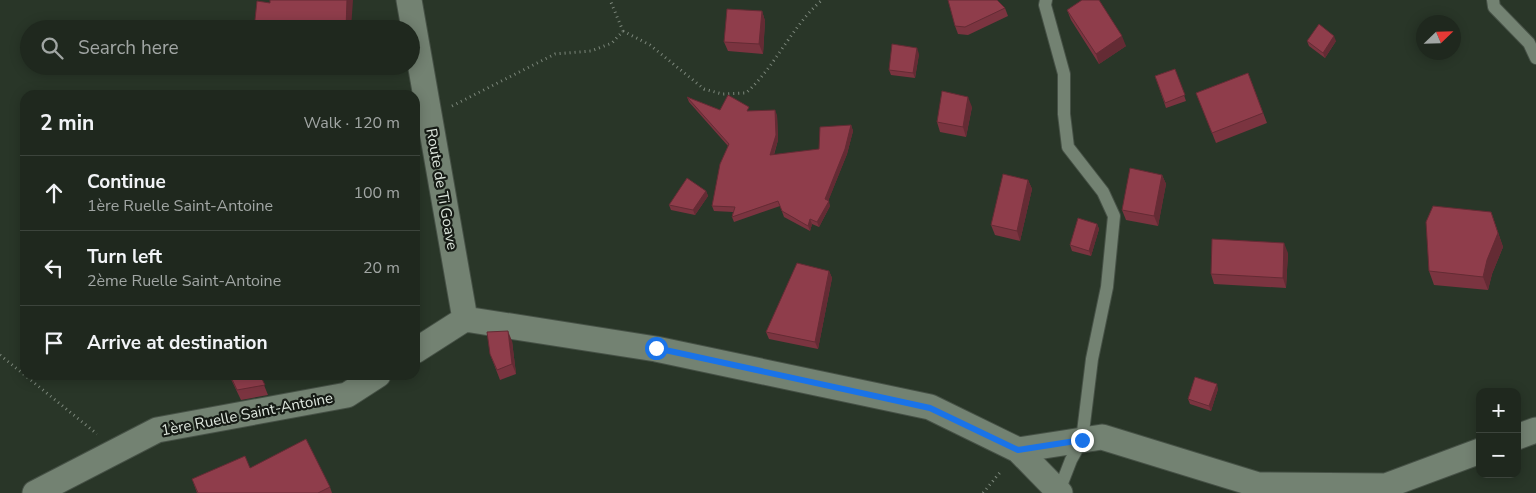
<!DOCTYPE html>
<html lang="en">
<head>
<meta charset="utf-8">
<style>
  :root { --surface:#1f281e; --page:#273027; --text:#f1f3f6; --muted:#a1a6a4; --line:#3c443c }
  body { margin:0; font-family:"Nunito Sans",sans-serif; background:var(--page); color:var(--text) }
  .controls { position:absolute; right:15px; bottom:15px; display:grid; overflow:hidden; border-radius:10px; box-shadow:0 2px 12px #0003 }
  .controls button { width:45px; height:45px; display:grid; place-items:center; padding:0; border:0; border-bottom:1px solid var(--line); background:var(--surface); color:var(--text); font:25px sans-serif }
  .compass { position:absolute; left:1416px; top:15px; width:45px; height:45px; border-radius:50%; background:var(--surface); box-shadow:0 2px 12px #0003; rotate:67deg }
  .stop { position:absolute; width:15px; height:15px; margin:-11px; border:4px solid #1a73e8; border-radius:50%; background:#fff }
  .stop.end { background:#1a73e8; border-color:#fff; box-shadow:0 1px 5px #0008 }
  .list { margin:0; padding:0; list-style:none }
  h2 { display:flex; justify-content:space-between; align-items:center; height:65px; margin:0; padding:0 20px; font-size:21px }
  h2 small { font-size:16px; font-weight:400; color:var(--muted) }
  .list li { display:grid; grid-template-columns:32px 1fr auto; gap:15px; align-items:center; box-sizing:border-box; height:75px; padding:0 20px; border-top:1px solid var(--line) }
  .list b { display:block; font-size:19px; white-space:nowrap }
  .list p { margin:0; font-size:16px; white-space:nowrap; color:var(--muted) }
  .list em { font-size:16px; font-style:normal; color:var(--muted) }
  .icon { flex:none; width:28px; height:28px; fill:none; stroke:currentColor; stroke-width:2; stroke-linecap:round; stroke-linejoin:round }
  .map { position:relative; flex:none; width:1536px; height:493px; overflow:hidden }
  .search { position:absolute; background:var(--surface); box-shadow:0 2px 12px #0003; left:20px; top:20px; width:400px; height:55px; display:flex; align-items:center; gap:12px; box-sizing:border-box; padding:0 18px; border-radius:28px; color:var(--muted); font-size:19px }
  .panel { position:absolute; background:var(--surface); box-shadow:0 2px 12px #0003; left:20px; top:90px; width:400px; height:290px; border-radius:15px }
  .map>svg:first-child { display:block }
</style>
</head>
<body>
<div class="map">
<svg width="1536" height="493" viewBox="0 0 1536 493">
  <rect width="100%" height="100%" fill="#293628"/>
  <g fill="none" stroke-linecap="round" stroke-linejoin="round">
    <g stroke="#465146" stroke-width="14">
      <path id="lane" d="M 1046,0 L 1045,5 L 1064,74 L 1064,114 L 1068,147 L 1103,192 L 1114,216 L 1107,287 L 1092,359 L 1082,440 L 1071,460 L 1059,491
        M 1493,0 L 1494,7 L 1529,43 L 1536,58"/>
    </g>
    <g stroke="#465146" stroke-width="27">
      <path id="street" d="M 409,0 L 465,319
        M 415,351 L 465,319 L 656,349 L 930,407 L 1018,450 L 1060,493
        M 1517,437 L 1536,430
        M 1018,450 L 1102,437 L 1258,485 L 1386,486 L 1480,451
        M 35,493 L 157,430 L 347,395 L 378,375"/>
    </g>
    <path stroke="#7c877b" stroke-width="3" stroke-dasharray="1 4" stroke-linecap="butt" d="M 623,31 L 650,45 L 704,89 L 722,94 L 746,93 C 776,66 791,27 822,0
      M 452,106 L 555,54 L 591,51 L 612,43 L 623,31 L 610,0
      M 0,355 L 97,434
      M 983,493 L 1002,470"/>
    <use href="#lane" stroke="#738272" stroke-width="12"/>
    <use href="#street" stroke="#738272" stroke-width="25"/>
  </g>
  <path fill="#7b3440" d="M 1005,8 L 1008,16 L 968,35 L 958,34 L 955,26 Z
    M 1067,10 L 1126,46 L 1099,64 L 1071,20 Z
    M 762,11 L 765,21 L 763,54 L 728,51 L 724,42 Z
    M 1307,41 L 1336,41 L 1325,58 L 1309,46 Z
    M 919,54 L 915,78 L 891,75 L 889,70 Z
    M 1175,69 L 1186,101 L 1166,108 L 1155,76 Z
    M 1248,73 L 1267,123 L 1216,143 L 1196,93 Z
    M 687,97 L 720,110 L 751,111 L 777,115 L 778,140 L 774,155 L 819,149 L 851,125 L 853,131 L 847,154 L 828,201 L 830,206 L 819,227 L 812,224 L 810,231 L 784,217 L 780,206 L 734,222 L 732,217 L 733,212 L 714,211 L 712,206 L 728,146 L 689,102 Z
    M 972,107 L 966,137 L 940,132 L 937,122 Z
    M 1162,175 L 1166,184 L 1158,226 L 1126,220 L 1122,210 Z
    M 1028,180 L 1032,189 L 1020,241 L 995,235 L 991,225 Z
    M 706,191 L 708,196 L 695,215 L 671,210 L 669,205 Z
    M 1491,212 L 1503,247 L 1492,274 L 1488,290 L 1434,285 L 1429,271 Z
    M 1097,224 L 1099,229 L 1091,256 L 1072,251 L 1070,245 Z
    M 1288,253 L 1286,288 L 1214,284 L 1211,274 Z
    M 829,271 L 832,278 L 818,349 L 769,339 L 766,332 Z
    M 512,341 L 516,374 L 500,380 L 490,354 Z
    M 229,375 L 260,375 L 268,395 L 241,400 Z
    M 1218,389 L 1211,411 L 1190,404 L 1188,399 Z
    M 250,468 L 330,487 L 332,493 L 197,493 L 192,479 Z"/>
  <path fill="#642b34" d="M 347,0 L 353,0 L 351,29 L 346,29 Z
    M 762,11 L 765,21 L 763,54 L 759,44 Z
    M 1122,36 L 1126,46 L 1099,64 L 1096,54 Z
    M 1334,36 L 1336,41 L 1325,58 L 1323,53 Z
    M 917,48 L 919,54 L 915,78 L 913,73 Z
    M 968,97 L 972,107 L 966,137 L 963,127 Z
    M 775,110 L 777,115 L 778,140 L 772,160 L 770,155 Z
    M 851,125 L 853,131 L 847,154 L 827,204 L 825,199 Z
    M 1162,175 L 1166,184 L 1158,226 L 1154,216 Z
    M 1028,180 L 1032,189 L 1020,241 L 1017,231 Z
    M 706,191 L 708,196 L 695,215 L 693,210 Z
    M 829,201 L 830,206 L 819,227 L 817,222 Z
    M 1491,212 L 1503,247 L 1492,274 L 1488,290 L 1483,277 L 1487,260 Z
    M 810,219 L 812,224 L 810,231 L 808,226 Z
    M 1097,224 L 1099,229 L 1091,256 L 1089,251 Z
    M 1284,243 L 1288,253 L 1286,288 L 1283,278 Z
    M 829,271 L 832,278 L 818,349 L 815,342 Z
    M 508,331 L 512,341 L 516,374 L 512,364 Z
    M 1217,384 L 1218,389 L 1211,411 L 1209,406 Z"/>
  <path fill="#8f3d4b" stroke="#642b34" d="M 270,0 L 347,0 L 346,29 L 254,29 L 257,1 L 270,3 Z
    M 948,0 L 997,0 L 1005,8 L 965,27 L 955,26 Z
    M 1082,0 L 1099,0 L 1122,36 L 1096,54 L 1067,10 Z
    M 727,9 L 762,11 L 759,44 L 724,42 Z
    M 1319,24 L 1334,36 L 1323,53 L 1307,41 Z
    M 892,44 L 917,48 L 913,73 L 889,70 Z
    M 1175,69 L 1185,95 L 1165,103 L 1155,76 Z
    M 1248,73 L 1263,113 L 1212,133 L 1196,93 Z
    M 942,91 L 968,97 L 963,127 L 937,122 Z
    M 728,95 L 749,107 L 747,111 L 775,110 L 776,135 L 770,155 L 819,149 L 820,127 L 851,125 L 845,149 L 825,199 L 829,201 L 817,222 L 810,219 L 808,226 L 782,211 L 778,201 L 732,217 L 735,207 L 712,206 L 720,164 L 729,144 L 687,97 L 720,110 Z
    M 1130,168 L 1162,175 L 1154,216 L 1122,210 Z
    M 1003,174 L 1028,180 L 1017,231 L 991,225 Z
    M 687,178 L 706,191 L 693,210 L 669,205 Z
    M 1433,206 L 1491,212 L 1498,233 L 1487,260 L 1483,277 L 1429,271 L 1426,222 Z
    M 1078,218 L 1097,224 L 1089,251 L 1070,245 Z
    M 1212,239 L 1284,243 L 1283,278 L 1211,274 Z
    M 797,263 L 829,271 L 815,342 L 766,332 Z
    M 508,331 L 512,364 L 497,370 L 490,354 L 487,332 Z
    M 230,375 L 260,375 L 265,385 L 237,390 Z
    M 1195,377 L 1217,384 L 1209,406 L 1188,399 Z
    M 306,439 L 330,487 L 318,493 L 198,493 L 192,479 L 245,456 L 250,468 Z"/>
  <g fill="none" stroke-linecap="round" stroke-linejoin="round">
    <path stroke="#1a73e8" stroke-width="6" d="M 656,348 L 930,408 L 1018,450 L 1082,440"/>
  </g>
  <g text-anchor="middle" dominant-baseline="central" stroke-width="4.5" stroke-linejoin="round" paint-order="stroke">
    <g font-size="15" fill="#dde6dd" stroke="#161b15">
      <text transform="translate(442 189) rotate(80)">Route de Ti Goave</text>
      <text transform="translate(247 414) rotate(-11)">1ère Ruelle Saint-Antoine</text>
    </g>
  </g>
</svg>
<div class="controls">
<button>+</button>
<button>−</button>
</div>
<svg class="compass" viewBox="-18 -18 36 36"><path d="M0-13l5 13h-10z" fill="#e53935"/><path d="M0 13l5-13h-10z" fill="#a1a6a4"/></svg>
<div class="stop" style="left:656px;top:348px"></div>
<div class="stop end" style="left:1082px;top:440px"></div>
<div class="search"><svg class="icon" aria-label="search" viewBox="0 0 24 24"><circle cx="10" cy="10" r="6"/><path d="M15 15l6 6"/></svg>Search here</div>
<section class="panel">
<h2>2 min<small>Walk · 120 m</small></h2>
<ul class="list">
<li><svg class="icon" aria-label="ahead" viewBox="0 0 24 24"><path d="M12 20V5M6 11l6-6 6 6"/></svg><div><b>Continue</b><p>1ère Ruelle Saint-Antoine</p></div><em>100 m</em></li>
<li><svg class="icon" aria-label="left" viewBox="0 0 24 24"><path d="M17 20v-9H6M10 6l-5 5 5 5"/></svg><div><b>Turn left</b><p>2ème Ruelle Saint-Antoine</p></div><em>20 m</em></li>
<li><svg class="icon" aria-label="arrive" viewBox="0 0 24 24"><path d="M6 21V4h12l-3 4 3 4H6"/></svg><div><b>Arrive at destination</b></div></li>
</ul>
</section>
</div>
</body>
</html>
